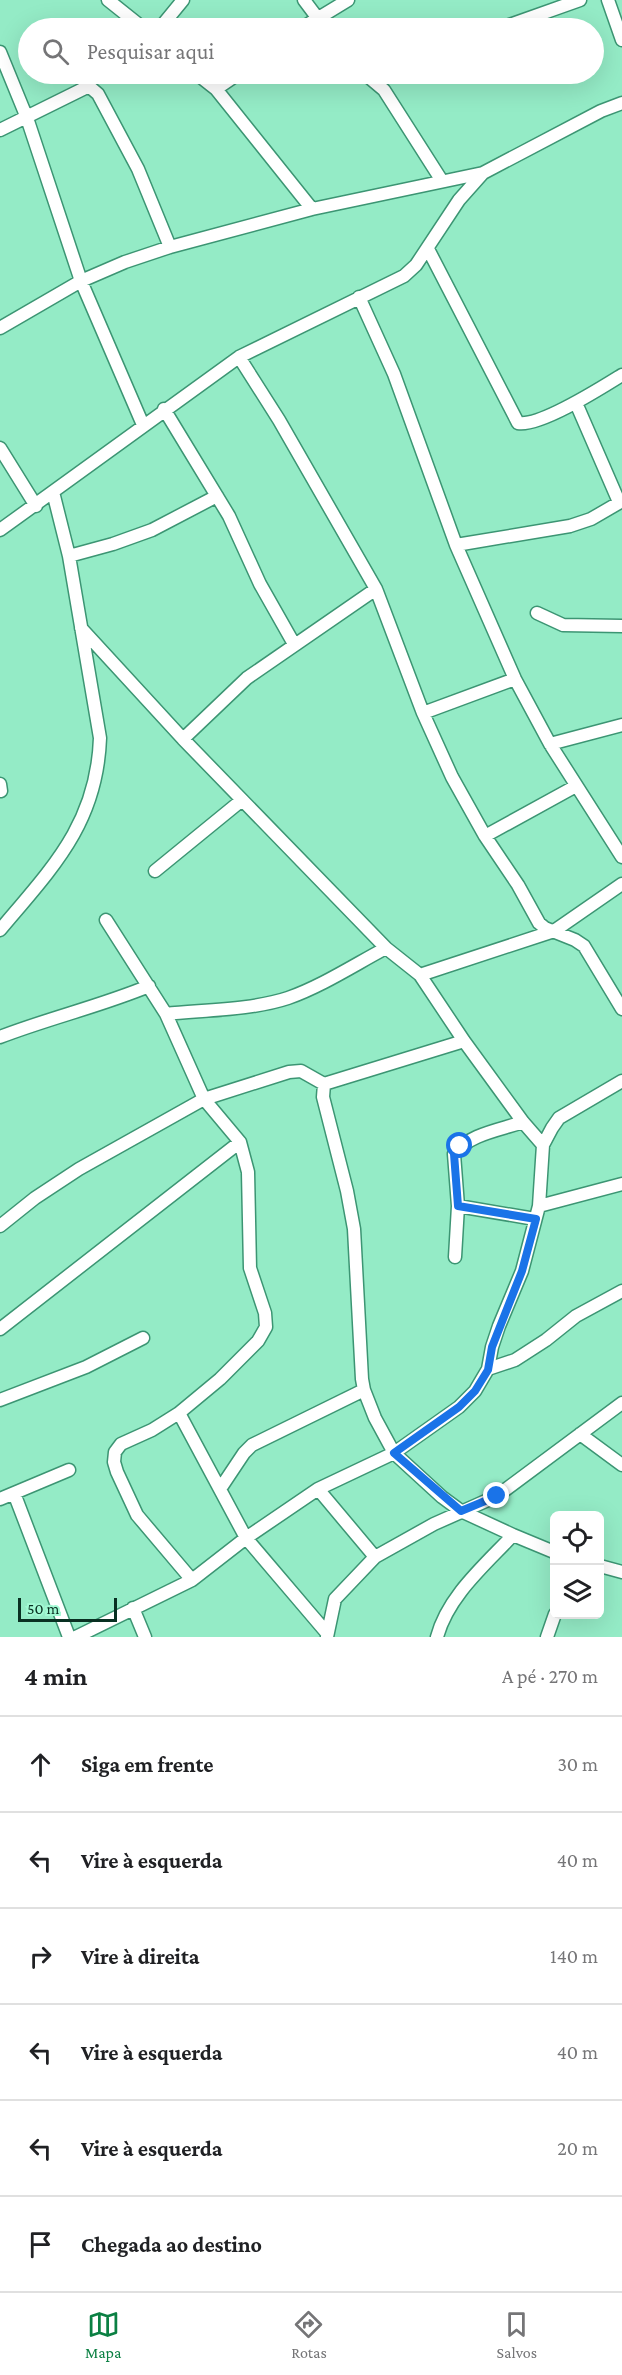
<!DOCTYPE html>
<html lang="pt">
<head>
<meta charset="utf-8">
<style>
  :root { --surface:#fff; --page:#f6f6f6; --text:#202124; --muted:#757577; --line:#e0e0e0; --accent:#0b8043 }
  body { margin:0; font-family:"Crimson Pro",serif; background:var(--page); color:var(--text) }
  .controls { position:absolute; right:18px; bottom:18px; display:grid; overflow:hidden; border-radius:9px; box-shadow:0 6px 24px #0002 }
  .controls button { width:54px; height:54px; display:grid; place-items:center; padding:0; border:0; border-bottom:2px solid var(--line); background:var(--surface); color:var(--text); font:30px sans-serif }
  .scale { position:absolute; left:18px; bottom:15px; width:99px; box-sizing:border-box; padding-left:6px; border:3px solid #093022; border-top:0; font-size:16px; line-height:21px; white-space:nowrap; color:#093022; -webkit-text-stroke:4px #a1f9d3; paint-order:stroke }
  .stop { position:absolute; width:18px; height:18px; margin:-14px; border:4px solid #1a73e8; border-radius:50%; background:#fff }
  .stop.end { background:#1a73e8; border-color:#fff; box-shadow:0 2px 6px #0008 }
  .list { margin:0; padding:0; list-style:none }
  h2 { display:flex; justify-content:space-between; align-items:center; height:78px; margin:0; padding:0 24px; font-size:26px }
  h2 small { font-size:20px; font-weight:400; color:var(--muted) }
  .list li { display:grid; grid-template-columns:39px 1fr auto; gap:18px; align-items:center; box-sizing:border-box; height:96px; padding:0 24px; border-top:2px solid var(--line) }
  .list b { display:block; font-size:22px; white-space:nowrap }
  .list em { font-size:20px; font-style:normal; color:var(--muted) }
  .icon { flex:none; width:33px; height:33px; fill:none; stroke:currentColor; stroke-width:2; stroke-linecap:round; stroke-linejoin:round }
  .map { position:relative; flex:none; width:622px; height:1637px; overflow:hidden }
  .search { position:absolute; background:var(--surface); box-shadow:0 6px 24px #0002; left:18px; right:18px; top:18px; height:66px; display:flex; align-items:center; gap:15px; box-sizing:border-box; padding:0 21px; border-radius:33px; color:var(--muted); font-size:22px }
  .sheet { height:654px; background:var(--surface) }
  nav { display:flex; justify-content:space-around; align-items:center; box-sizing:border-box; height:84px; border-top:2px solid var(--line); background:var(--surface); font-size:16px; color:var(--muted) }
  nav a { display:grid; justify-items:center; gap:3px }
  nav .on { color:var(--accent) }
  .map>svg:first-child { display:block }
</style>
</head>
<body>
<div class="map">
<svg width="622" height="1637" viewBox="0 0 622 1637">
  <rect width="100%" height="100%" fill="#94ebc6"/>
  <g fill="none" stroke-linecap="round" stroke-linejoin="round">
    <g stroke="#3c9573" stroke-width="15">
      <path id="minor" d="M 108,0 L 143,28
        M 304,0 L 325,28
        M 608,0 L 622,40
        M 160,28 L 183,0
        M 302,28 L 348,0
        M 501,28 L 580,0
        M 0,52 L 27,118 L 81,281 L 143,425
        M 197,74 L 216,89 L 312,209
        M 365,74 L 384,90 L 442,181
        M 216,89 L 238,74
        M 0,130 L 85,88 L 91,88 L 98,94 L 138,169 L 170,247
        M 428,249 L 518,423 C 540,427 601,388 622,375
        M 359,297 L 394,374 L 456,545 L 515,679 L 550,744 L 622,857
        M 0,328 L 81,281 L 125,262 L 170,247 L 312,209 L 483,173 L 601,111 L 622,103
        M 239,357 L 279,420 L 376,589 L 423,713 L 452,777 L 485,836 L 518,885 L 539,923 L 545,928 L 575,940 L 584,946 L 622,1009
        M 576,403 L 619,502
        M 164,409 L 229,516 L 260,584 L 294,644
        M 0,448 L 36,506
        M 0,530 L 239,357 L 404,276 L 416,265 L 459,200 L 483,173
        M 456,545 L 570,526 L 591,519 L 622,501
        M 69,556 L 113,544 L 152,530 L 217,496
        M 537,613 L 563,625 L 622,626
        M 81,628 L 183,739 L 386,948 L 420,975 L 464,1041 L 523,1122 L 543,1145
        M 423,713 L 515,679
        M 183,739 L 247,678 L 376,589
        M 550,744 L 622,725
        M 0,784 L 1,791
        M 485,836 L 576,786
        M 155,871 L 242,800
        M 106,920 L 166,1014 L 204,1099 L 240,1142 L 248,1172 L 250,1268 L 265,1313 L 266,1327 L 258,1341 L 220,1379 L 179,1413 L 152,1430 L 121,1444 L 115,1452 L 114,1462 L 117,1472 L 137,1515 L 192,1580
        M 0,930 C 52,868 97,824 100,738 L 69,556 L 53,492
        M 420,975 L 554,931 L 622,884
        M 166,1014 C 204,1010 252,1010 288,998 C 322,986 354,965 386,948
        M 0,1037 C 49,1018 101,1006 149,986
        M 464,1041 L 324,1084 L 323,1097 L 347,1191 L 354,1229 L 362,1379 L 364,1390 L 375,1418 L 394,1453 L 442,1497 L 461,1511 L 513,1535 L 554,1552
        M 458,1206 L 535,1219
        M 539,1206 L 622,1184
        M 0,1226 L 35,1198 L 79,1169 L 204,1099 L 289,1072 L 301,1071 L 324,1084
        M 455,1257 L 458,1206 L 454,1154 C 469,1134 500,1130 523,1122
        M 0,1329 L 240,1142
        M 488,1369 L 515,1360 L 546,1340 L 576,1316 L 622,1291
        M 0,1400 L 86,1367 L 143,1338
        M 179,1413 L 246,1538 L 326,1632
        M 580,1434 L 622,1465
        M 220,1489 L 244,1453 L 252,1445 L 364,1390
        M 318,1489 L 375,1557
        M 14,1493 L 69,1637
        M 0,1499 L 69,1470
        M 600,1566 L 622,1572
        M 133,1608 L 145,1637
        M 76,1637 L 192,1580 L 246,1538 L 318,1489 L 394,1453 L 459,1407 L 475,1391 L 488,1369 L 492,1347 L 499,1326 L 522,1271 L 539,1206 L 543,1145 L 552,1128 L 559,1118 L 622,1081
        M 327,1637 L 335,1599 L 375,1557 L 434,1524 L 497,1496 L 622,1403
        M 437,1637 C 448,1596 485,1565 513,1535
        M 547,1637 L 555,1614"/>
    </g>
    <use href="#minor" stroke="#fff" stroke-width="12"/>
  </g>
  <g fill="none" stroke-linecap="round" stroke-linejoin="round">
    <path stroke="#1a73e8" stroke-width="8" d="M 460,1146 L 454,1154 L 458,1206 L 536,1219 L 522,1271 L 492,1347 L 488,1370 L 475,1391 L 459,1407 L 394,1453 L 461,1511 L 497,1496"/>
  </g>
</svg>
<div class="controls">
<button><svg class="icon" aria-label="locate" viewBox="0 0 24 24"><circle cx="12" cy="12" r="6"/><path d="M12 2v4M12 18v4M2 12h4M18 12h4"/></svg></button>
<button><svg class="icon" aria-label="layers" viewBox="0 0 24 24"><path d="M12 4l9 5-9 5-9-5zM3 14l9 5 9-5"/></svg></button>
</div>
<div class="scale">50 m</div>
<div class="stop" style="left:460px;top:1146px"></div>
<div class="stop end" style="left:497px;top:1496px"></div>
<div class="search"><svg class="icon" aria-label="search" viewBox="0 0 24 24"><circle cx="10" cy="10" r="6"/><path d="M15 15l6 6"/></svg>Pesquisar aqui</div>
</div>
<section class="sheet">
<h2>4 min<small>A pé · 270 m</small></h2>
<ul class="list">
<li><svg class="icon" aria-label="ahead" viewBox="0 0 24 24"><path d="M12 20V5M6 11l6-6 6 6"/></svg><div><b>Siga em frente</b></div><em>30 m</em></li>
<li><svg class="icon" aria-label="left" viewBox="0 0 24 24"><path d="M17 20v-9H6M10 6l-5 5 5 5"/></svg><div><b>Vire à esquerda</b></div><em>40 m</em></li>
<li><svg class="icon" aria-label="right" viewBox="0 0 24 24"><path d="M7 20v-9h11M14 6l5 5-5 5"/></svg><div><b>Vire à direita</b></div><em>140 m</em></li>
<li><svg class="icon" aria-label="left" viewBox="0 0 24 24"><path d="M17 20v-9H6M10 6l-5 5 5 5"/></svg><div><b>Vire à esquerda</b></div><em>40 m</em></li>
<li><svg class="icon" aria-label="left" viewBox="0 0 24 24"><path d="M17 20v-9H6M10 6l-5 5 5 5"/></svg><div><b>Vire à esquerda</b></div><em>20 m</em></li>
<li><svg class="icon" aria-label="arrive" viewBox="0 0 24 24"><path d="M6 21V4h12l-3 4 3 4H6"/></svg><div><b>Chegada ao destino</b></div></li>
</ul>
</section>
<nav>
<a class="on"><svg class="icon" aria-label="map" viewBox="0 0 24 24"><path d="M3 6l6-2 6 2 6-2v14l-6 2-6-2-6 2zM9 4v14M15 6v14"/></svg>Mapa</a>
<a><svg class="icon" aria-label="directions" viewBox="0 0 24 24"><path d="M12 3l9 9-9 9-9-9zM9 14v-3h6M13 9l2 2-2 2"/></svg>Rotas</a>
<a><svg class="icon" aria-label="saved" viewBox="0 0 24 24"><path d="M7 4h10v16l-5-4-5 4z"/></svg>Salvos</a>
</nav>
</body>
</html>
